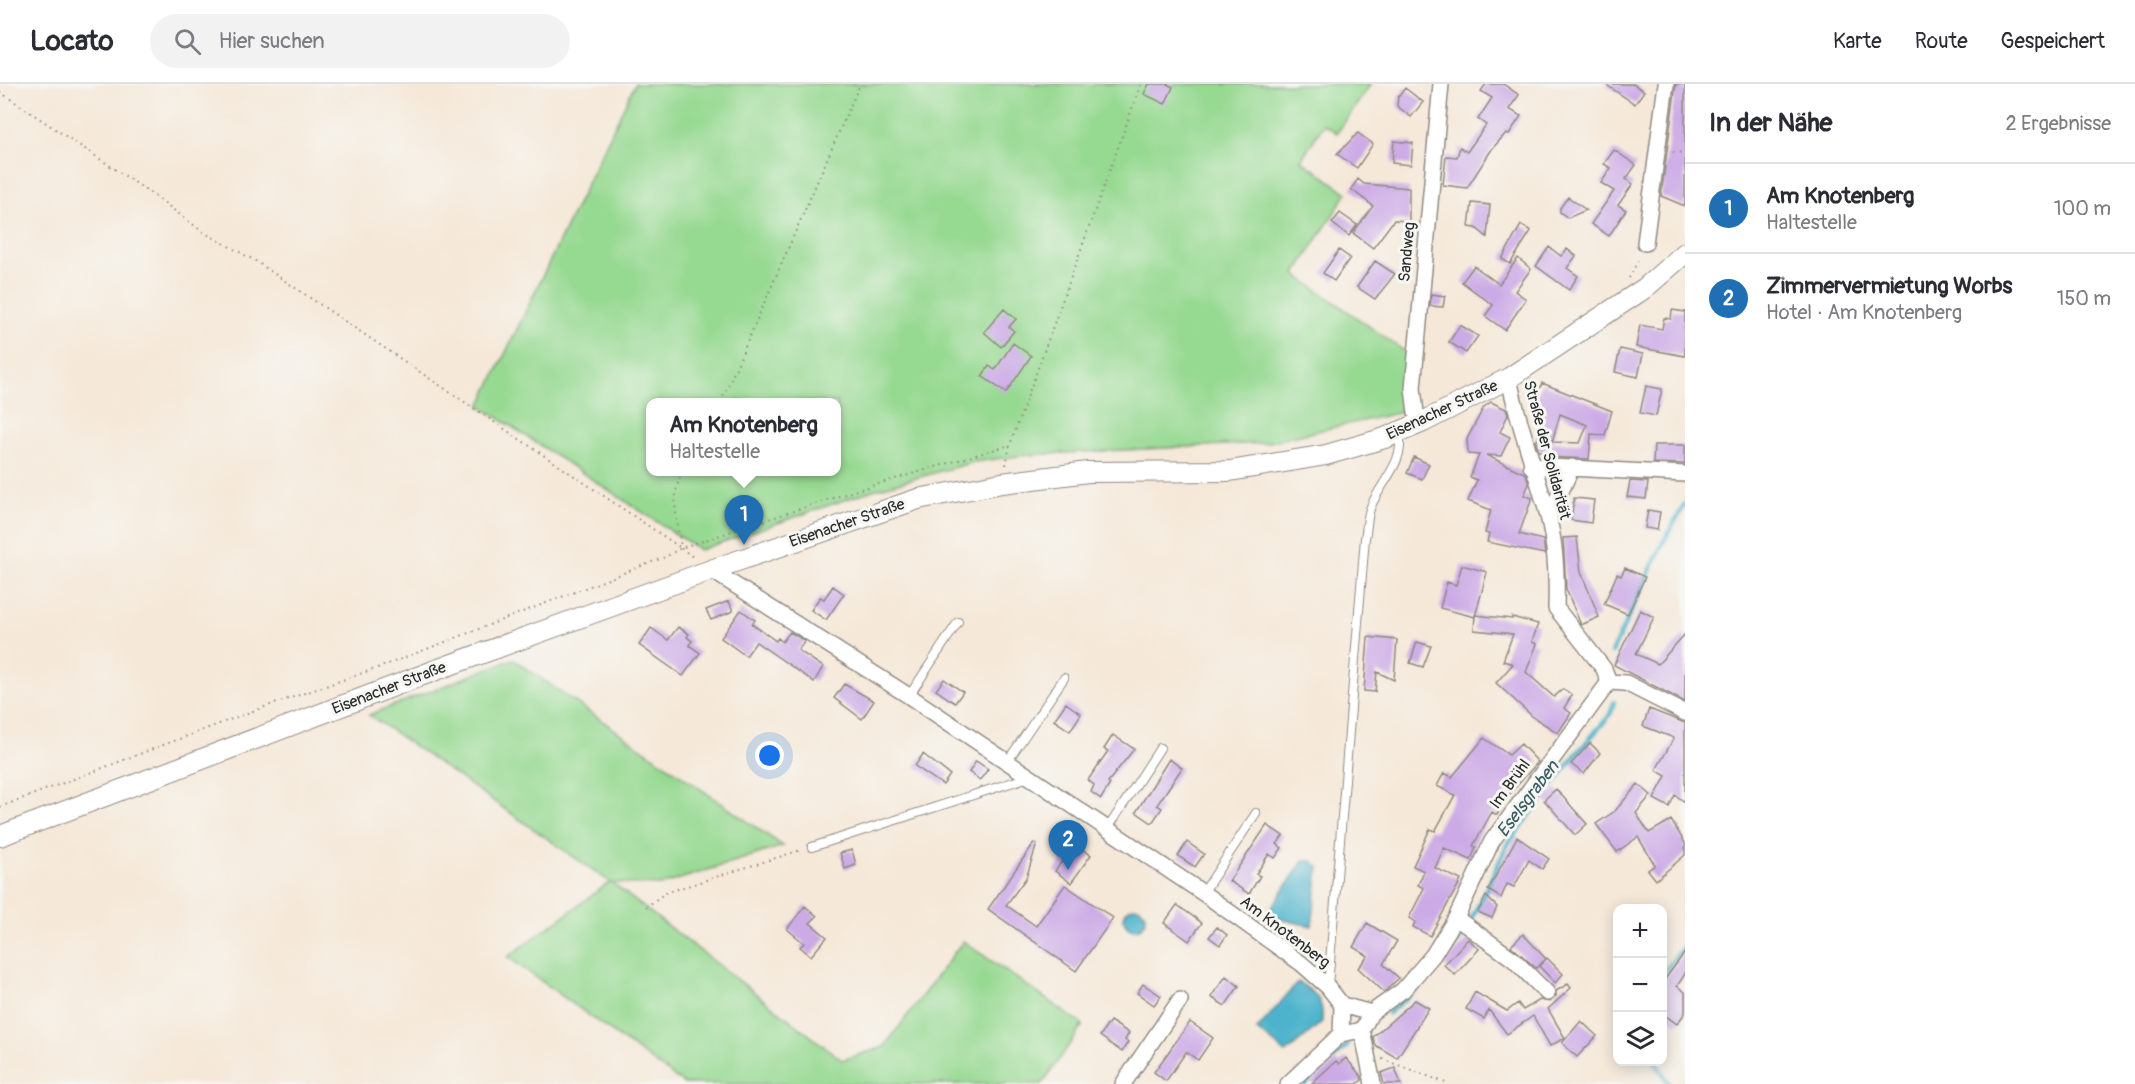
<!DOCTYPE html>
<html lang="de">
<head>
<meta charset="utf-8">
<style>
  :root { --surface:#fff; --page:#f2f2f3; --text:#2b2b33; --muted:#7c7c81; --line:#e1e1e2; --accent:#1f6fb2 }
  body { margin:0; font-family:Pangolin,sans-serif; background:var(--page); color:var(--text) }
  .controls { position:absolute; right:18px; bottom:18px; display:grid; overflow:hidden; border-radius:12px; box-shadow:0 3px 15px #0003 }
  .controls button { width:54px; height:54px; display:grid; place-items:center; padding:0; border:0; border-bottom:2px solid var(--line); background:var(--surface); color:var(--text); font:30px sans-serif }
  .you { position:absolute; left:770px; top:672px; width:21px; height:21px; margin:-15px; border:4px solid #fff; border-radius:50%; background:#1a73e8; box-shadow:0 0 0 9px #1a73e833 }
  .badge { display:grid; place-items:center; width:39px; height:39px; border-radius:50%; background:var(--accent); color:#fff; font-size:20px; font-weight:700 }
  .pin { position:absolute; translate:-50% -50px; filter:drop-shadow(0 2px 3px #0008) }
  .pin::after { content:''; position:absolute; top:32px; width:21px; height:18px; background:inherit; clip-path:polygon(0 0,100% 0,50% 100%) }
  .popup { position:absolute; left:646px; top:314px; width:195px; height:78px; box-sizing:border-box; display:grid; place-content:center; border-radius:12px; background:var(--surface); filter:drop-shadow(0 2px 4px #0005); font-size:20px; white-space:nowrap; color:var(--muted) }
  .popup b { font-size:22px; color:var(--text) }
  .popup::after { content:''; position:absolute; left:50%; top:100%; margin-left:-12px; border:12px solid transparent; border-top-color:var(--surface) }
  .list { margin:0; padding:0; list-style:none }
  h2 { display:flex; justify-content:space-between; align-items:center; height:78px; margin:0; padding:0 24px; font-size:26px }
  h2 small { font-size:20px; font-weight:400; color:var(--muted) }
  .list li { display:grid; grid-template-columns:39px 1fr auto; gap:18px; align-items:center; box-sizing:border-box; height:90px; padding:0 24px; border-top:2px solid var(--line) }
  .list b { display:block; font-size:22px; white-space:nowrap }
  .list p { margin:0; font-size:20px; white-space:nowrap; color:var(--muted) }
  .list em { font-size:20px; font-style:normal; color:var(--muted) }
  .icon { flex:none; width:33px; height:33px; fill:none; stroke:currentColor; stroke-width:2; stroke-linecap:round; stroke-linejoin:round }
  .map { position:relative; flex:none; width:1685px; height:1000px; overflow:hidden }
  header { display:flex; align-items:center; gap:36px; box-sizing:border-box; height:84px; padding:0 30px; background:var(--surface); border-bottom:2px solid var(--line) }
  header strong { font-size:28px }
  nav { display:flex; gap:33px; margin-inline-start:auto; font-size:21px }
  .search { width:420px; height:54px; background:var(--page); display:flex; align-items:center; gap:15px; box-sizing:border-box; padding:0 21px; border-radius:33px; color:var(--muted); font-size:22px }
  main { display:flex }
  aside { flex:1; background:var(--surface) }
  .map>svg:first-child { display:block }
</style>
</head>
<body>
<header>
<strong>Locato</strong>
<div class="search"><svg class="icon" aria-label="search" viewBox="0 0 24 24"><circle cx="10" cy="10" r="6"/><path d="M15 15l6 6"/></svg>Hier suchen</div>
<nav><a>Karte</a><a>Route</a><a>Gespeichert</a></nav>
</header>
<main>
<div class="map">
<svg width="1685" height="1000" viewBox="0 0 1685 1000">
  <rect width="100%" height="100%" fill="#f6f6f2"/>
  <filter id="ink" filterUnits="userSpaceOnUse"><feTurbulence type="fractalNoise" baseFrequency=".0167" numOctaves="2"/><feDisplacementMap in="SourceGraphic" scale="12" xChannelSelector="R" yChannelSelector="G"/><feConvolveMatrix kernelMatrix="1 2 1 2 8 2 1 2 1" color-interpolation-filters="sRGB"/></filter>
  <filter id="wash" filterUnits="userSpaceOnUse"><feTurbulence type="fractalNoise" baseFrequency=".008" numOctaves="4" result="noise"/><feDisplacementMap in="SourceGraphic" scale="24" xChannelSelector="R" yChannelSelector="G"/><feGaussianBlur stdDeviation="1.35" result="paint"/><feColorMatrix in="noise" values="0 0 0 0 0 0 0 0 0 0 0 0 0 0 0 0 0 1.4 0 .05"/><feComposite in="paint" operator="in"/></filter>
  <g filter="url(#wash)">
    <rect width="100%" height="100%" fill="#f5e8d8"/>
    <path fill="#96d991" stroke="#60825e" stroke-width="1.5" fill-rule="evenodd" d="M 635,0 L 1371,0 L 1337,49 L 1324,40 L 1301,76 L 1347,109 L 1295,190 L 1407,269 L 1402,328 L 1265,359 L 1026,371 L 974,378 L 876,405 L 700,466 L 480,322 ZM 651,318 L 837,318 L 837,388 L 651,388 Z
      M 513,575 L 783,762 L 661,801 L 612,799 L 842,976 L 884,963 L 963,857 L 1083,941 L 1042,1000 L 684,1000 L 508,873 L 610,798 L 369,631 Z"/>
    <path fill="#4db3cc" stroke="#3c6f7c" stroke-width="1.5" d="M 1303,777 L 1312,777 L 1319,783 L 1312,842 L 1266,832 Z
      M1124 834a11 11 0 1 1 22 0a11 11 0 1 1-22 0Z
      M 1298,898 C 1316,909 1324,916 1322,938 L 1286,969 L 1257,946 Z"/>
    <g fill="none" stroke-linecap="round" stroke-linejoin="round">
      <path stroke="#4db3cc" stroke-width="4.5" d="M 1612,568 L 1667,451 L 1685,420
        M 1472,834 L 1508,760 L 1573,674 L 1610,631 L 1614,618
        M 1662,891 L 1685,860
        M 1388,929 L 1416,906 L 1464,850
        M 1655,978 L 1670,1000
        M 1305,1000 L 1348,961"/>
    </g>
    <g id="blocks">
      <path fill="#ccaae6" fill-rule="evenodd" d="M 1149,0 L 1167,0 L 1173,3 L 1165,20 L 1144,10 Z
        M 1486,0 L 1503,0 L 1519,11 L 1509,25 L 1521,32 L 1509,50 L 1506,49 L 1492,65 L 1467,104 L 1443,101 L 1446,72 L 1457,73 L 1460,63 L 1467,68 L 1486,41 L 1478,35 L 1492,14 L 1481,7 Z
        M 1605,0 L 1633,0 L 1644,7 L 1635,20 Z
        M 1676,0 L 1685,0 L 1685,122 L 1661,112 Z
        M 1405,4 L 1423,18 L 1411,33 L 1397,22 L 1398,13 Z
        M 1358,49 L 1373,60 L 1357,84 L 1337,70 Z
        M 1394,57 L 1413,59 L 1411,81 L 1392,79 Z
        M 1614,66 L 1636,81 L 1626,95 L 1633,100 L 1618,121 L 1626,126 L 1609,152 L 1591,140 L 1614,107 L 1601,99 L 1611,84 L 1604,80 Z
        M 1358,95 L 1364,100 L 1409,104 L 1409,137 L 1394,136 L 1373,164 L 1353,149 L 1373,122 L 1351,105 Z
        M 1568,113 L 1578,120 L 1586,126 L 1568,134 L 1560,128 L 1560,124 Z
        M 1472,119 L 1490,121 L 1487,153 L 1476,144 L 1469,143 Z
        M 1340,129 L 1357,141 L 1349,152 L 1332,139 Z
        M 1521,141 L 1531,147 L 1510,180 L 1502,175 Z
        M 1549,163 L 1561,172 L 1567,165 L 1576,172 L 1567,184 L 1578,192 L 1569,206 L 1536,182 Z
        M 1339,166 L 1350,174 L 1334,197 L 1323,189 Z
        M 1518,174 L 1531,185 L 1515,207 L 1526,215 L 1505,246 L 1485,232 L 1493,221 L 1462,198 L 1474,182 L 1499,200 Z
        M 1375,177 L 1395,190 L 1375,215 L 1357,203 Z
        M 1431,210 L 1445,212 L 1443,223 L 1430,222 Z
        M 1004,225 L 1016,235 L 1009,243 L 1014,247 L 1001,263 L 984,248 Z
        M 1672,226 L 1685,228 L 1685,272 L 1636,263 L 1640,241 L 1662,245 L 1664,234 L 1671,235 Z
        M 1460,241 L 1478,252 L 1466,269 L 1449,258 Z
        M 1013,259 L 1031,272 L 1006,309 L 982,292 L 989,282 L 995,286 Z
        M 1620,265 L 1643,270 L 1638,293 L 1615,288 Z
        M 1542,299 L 1612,327 L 1605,351 L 1591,350 L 1589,375 L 1547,373 L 1548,370 L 1539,367 L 1536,360 L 1546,325 L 1534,320 ZM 1560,330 L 1587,341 L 1580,359 L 1552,358 Z
        M 1646,302 L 1662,305 L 1656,332 L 1640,329 Z
        M 1491,318 L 1506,325 L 1508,331 L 1500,348 L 1510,353 L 1501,372 L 1486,371 L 1526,390 L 1529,400 L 1524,411 L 1532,414 L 1519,450 L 1543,456 L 1545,470 L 1487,458 L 1489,450 L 1485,449 L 1491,426 L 1468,417 L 1477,396 L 1470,393 L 1479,371 L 1468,370 L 1467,355 L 1484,323 Z
        M 1654,361 L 1685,361 L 1685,380 L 1653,379 Z
        M 1414,373 L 1429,380 L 1422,395 L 1407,389 Z
        M 1630,397 L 1648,398 L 1646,415 L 1627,413 Z
        M 1574,414 L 1594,416 L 1591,439 L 1571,436 Z
        M 1648,426 L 1660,428 L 1657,446 L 1645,444 Z
        M 1577,453 L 1581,488 L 1599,533 L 1581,541 L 1566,505 L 1563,454 Z
        M 1462,481 L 1487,488 L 1475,533 L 1440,524 L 1447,498 L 1456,501 Z
        M 1625,484 L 1645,493 L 1628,530 L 1604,520 L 1617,490 L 1621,492 Z
        M 833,502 L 844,510 L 826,536 L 811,526 L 820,513 L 824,515 Z
        M 729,517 L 733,527 L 711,536 L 706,526 Z
        M 741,526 L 755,536 L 752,540 L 776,557 L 778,554 L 782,558 L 790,548 L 805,557 L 798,566 L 823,583 L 814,598 L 756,558 L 746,572 L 721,554 Z
        M 1640,526 L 1654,533 L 1636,570 L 1658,580 L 1685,550 L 1685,618 L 1614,581 Z
        M 1475,531 L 1512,535 L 1512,533 L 1538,540 L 1532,558 L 1537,560 L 1526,588 L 1554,613 L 1563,605 L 1572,611 L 1564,624 L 1571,629 L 1558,649 L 1533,633 L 1496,599 L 1513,580 L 1503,577 L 1513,550 L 1474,546 Z
        M 678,543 L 689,550 L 687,553 L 692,557 L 689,561 L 700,569 L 683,592 L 639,561 L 651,544 L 668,556 Z
        M 1368,553 L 1397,556 L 1394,596 L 1377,588 L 1375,608 L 1364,607 Z
        M 1417,558 L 1431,562 L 1423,583 L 1410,579 Z
        M 944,595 L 963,608 L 955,619 L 936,606 Z
        M 844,600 L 874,617 L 862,635 L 834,614 Z
        M 1066,619 L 1081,630 L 1070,647 L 1054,636 Z
        M 1649,625 L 1685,639 L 1685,718 L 1675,711 L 1669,723 L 1654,715 L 1666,692 L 1656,686 L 1674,654 L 1643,642 Z
        M 1113,651 L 1134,665 L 1108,698 L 1110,700 L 1101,715 L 1091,708 L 1094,701 L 1088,696 L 1108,667 L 1104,665 Z
        M 1484,654 L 1509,671 L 1521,660 L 1538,678 L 1507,713 L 1497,731 L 1492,728 L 1473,762 L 1476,763 L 1471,776 L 1444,764 L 1435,784 L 1461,796 L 1430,852 L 1413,843 L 1415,838 L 1409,834 L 1424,804 L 1418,801 L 1424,787 L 1413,782 L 1430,745 L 1435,747 L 1455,711 L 1437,702 L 1444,689 L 1452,693 Z
        M 1590,659 L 1600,669 L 1584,690 L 1571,680 Z
        M 923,670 L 950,691 L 943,701 L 915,682 Z
        M 1169,675 L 1182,684 L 1157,721 L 1162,724 L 1152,739 L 1136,728 Z
        M 976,677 L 988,685 L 980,696 L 969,688 Z
        M 1638,700 L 1651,711 L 1636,729 L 1649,749 L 1671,736 L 1685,759 L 1685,771 L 1656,796 L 1648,786 L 1655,781 L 1638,753 L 1617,768 L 1596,740 L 1615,727 Z
        M 1556,705 L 1587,740 L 1575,751 L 1544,716 Z
        M 1267,741 L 1283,752 L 1277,760 L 1282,764 L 1275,774 L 1269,770 L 1256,790 L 1260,792 L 1249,810 L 1229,797 Z
        M 1517,753 L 1549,775 L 1542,785 L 1529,776 L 1514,803 L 1507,800 L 1501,814 L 1488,806 Z
        M 1187,758 L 1204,770 L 1195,783 L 1178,772 Z
        M 1034,759 L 1037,760 L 1026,794 L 1006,821 L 1036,842 L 1065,801 L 1113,834 L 1076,887 L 988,825 Z
        M 1074,760 L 1091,771 L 1071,799 L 1055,787 Z
        M 852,766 L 856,781 L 845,785 L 840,769 Z
        M 1486,812 L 1497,823 L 1492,834 L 1478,828 Z
        M 1177,821 L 1202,839 L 1189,857 L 1164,839 Z
        M 805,822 L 817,832 L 810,839 L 827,853 L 811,872 L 800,863 L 804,859 L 787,845 Z
        M 1367,839 L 1397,857 L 1383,880 L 1399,894 L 1384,908 L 1358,884 L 1368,872 L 1353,863 Z
        M 1217,843 L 1227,851 L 1220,861 L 1209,853 Z
        M 1523,850 L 1546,875 L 1536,884 L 1511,862 Z
        M 1468,855 L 1479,865 L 1455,891 L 1444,881 Z
        M 1685,868 L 1685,890 L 1677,902 L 1685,908 L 1685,929 L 1677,940 L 1662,929 L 1662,899 Z
        M 1547,874 L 1563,890 L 1555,899 L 1539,882 Z
        M 1226,892 L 1239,902 L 1225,922 L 1211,913 Z
        M 1143,900 L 1161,912 L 1154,921 L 1137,909 Z
        M 1568,900 L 1571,904 L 1548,925 L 1565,954 L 1550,962 L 1533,932 L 1507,950 L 1489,926 L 1484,935 L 1466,925 L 1475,908 L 1507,927 L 1518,919 L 1523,926 L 1540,916 L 1550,918 L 1556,912 L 1556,907 Z
        M 1415,916 L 1429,924 L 1397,974 L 1375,961 L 1373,953 Z
        M 1110,937 L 1129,949 L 1125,956 L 1128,958 L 1122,968 L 1100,952 Z
        M 1581,937 L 1597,952 L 1577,973 L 1562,959 Z
        M 1190,938 L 1213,954 L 1198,976 L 1186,968 L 1166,997 L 1154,988 Z
        M 1346,974 L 1361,992 L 1362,996 L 1357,1000 L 1311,1000 L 1336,977 L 1339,980 Z
        M 1395,984 L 1401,1000 L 1384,1000 L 1381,989 Z"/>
    </g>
  </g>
  <g filter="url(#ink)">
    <use href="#blocks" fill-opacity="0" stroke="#908a82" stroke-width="1.5"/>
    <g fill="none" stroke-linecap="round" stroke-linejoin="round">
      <g stroke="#908a82" stroke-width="10">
        <path id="service" d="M 909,612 L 958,538
          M 1007,678 L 1064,594
          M 1108,744 L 1160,664
          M 812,763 L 1029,693
          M 1203,809 L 1256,729
          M 1328,902 L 1365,454 C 1367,445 1367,434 1370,425 C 1378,401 1406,378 1399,351"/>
      </g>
      <g stroke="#908a82" stroke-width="18">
        <path id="minor" d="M 1645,159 L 1666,0
          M 1509,294 C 1518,341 1536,386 1548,432 C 1556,462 1557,494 1556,524 L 1604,585 L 1609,598
          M 1423,338 L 1416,329 L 1413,304 L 1441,0
          M 1531,382 L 1685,390
          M 1549,433 L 1572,383
          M 711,486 L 909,612 L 1203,809 L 1302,880 L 1328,903 L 1342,921
          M 1609,598 L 1626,599 L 1685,629
          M 1456,834 L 1513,875 L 1547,909
          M 1342,921 L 1371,929
          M 1341,950 L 1342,921
          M 1123,1000 L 1180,916
          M 1288,1000 L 1341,950 L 1362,946
          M 1373,1000 L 1362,946 L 1371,929 L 1403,906 L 1433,871 L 1456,834 L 1492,757 L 1609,598"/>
      </g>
      <g stroke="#908a82" stroke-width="22">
        <path id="secondary" d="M 0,752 L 436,586 L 711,486 L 918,415 L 1002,399 L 1088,388 L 1230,387 L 1326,371 L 1385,354 L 1423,338 L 1509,294 L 1645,204 L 1685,169"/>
      </g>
      <path stroke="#908a82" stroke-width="2" stroke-dasharray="1.5 4.5" stroke-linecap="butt" d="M 0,8 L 155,112 L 203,148 L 254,176 L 681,464
        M 1673,68 L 1685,69
        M 1629,194 L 1640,173
        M 721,318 L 860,0
        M 1006,381 L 1010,361 L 1141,0
        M 683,388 C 669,411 678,438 681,464 L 694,474
        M 0,723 L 253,627 L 383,582 L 665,473 L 681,464 L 854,407 L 1010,361
        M 646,823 L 665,809 L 801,766
        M 1382,975 L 1449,1000"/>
      <use href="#service" stroke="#fff" stroke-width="8"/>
      <use href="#minor" stroke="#fff" stroke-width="15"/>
      <use href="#secondary" stroke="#fff" stroke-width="20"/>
    </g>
  </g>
  <g text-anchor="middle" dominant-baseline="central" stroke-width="6" stroke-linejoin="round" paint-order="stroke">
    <g font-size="16" fill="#2b2b2b" stroke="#f6f6f2">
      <text transform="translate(1407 168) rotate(-85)">Sandweg</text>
      <text transform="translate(1442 326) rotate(-25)">Eisenacher Straße</text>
      <text transform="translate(1547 366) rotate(75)">Straße der Solidarität</text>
      <text transform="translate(847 439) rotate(-19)">Eisenacher Straße</text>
      <text transform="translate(389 604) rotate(-21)">Eisenacher Straße</text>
      <text transform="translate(1510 700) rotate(-54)">Im Brühl</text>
      <text transform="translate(1285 848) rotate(37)">Am Knotenberg</text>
    </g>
    <g font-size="18" font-style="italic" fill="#375b63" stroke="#f6f6f2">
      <text transform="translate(1528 715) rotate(-53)">Eselsgraben</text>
    </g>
  </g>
</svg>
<div class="controls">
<button>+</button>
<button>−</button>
<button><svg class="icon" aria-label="layers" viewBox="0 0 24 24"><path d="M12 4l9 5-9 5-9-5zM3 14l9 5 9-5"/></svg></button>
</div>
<div class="you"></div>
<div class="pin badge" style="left:744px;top:461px">1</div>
<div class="popup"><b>Am Knotenberg</b>Haltestelle</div>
<div class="pin badge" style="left:1068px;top:786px">2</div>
</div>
<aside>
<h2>In der Nähe<small>2 Ergebnisse</small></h2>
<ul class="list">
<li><span class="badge">1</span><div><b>Am Knotenberg</b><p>Haltestelle</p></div><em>100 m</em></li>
<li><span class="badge">2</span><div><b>Zimmervermietung Worbs</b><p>Hotel · Am Knotenberg</p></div><em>150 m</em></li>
</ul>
</aside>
</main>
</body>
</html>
